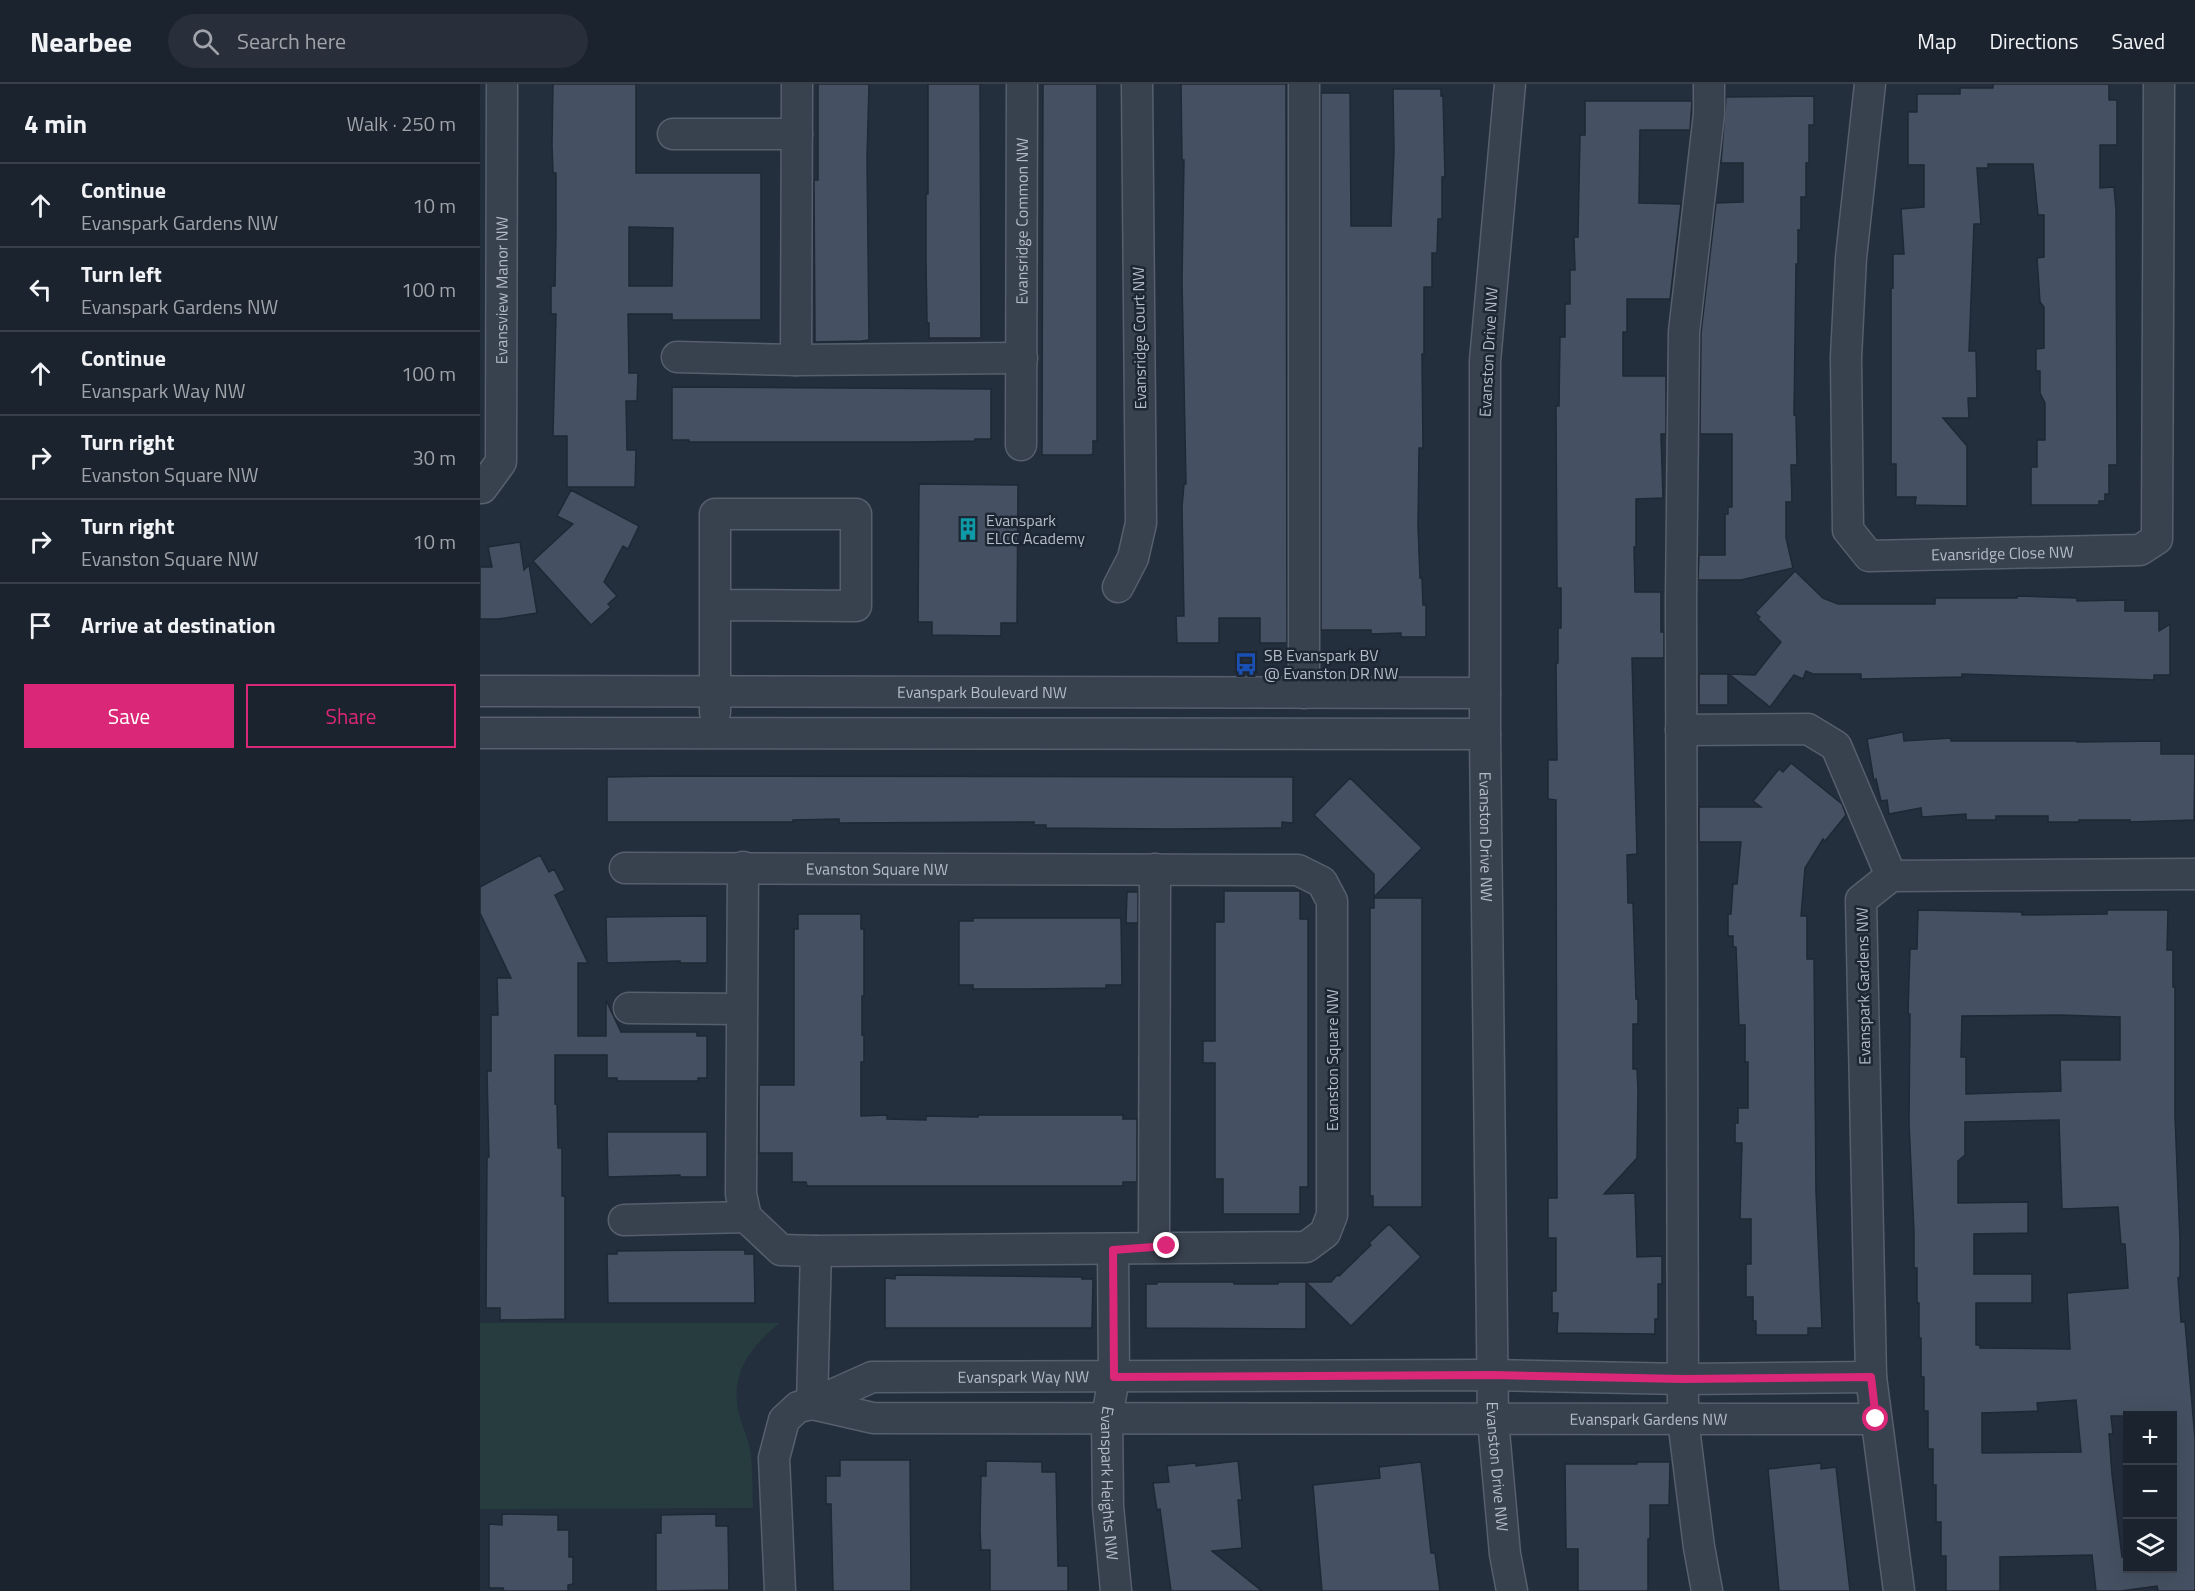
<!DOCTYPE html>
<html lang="en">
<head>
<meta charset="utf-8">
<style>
  :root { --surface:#1b232e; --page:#282f3a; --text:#f1f3f6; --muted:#a0a4aa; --line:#39404a; --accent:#db2777 }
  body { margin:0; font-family:"Titillium Web",sans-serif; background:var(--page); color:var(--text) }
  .controls { position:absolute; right:18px; bottom:18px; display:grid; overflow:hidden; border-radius:0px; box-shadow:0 6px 24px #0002 }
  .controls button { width:54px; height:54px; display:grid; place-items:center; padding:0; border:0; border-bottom:2px solid var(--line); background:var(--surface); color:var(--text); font:30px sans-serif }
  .stop { position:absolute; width:18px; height:18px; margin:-14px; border:4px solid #db2777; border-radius:50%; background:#fff }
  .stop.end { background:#db2777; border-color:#fff; box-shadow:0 2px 6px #0008 }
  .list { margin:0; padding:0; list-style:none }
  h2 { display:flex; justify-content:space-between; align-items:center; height:78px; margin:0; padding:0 24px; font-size:26px }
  h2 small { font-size:20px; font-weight:400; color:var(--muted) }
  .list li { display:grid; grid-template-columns:39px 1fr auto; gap:18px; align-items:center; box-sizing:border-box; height:84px; padding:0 24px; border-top:2px solid var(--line) }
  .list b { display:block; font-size:22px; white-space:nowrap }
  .list p { margin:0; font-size:20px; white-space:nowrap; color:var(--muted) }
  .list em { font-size:20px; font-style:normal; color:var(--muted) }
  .actions { display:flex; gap:12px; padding:18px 24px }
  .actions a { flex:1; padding:14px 0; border:2px solid var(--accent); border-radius:0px; text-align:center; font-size:21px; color:var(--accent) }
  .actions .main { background:var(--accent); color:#fff }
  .icon { flex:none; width:33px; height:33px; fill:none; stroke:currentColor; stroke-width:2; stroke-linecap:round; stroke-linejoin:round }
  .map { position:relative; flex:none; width:1715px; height:1507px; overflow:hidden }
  header { display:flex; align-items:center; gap:36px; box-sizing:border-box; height:84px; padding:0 30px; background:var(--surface); border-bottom:2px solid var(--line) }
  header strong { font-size:28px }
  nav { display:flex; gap:33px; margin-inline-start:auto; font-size:21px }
  .search { width:420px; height:54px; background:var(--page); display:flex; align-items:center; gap:15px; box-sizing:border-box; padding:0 21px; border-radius:33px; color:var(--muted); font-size:22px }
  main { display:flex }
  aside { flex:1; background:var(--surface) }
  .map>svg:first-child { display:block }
</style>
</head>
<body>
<header>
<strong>Nearbee</strong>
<div class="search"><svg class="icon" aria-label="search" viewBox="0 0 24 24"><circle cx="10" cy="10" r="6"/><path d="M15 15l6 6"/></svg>Search here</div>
<nav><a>Map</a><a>Directions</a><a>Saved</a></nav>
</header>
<main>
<aside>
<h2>4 min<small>Walk · 250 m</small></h2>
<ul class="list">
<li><svg class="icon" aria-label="ahead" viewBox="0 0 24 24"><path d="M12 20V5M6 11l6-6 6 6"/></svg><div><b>Continue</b><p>Evanspark Gardens NW</p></div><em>10 m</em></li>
<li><svg class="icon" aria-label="left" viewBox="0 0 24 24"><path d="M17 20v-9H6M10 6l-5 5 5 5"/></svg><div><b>Turn left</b><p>Evanspark Gardens NW</p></div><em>100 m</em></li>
<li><svg class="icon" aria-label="ahead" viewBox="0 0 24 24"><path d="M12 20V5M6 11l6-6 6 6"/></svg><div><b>Continue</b><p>Evanspark Way NW</p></div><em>100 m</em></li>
<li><svg class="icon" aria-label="right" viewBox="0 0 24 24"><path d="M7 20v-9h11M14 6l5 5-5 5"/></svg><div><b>Turn right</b><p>Evanston Square NW</p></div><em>30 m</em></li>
<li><svg class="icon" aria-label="right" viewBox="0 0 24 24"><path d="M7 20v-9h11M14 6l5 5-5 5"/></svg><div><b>Turn right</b><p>Evanston Square NW</p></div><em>10 m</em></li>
<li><svg class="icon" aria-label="arrive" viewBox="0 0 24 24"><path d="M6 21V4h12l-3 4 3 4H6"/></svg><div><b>Arrive at destination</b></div></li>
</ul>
<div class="actions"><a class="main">Save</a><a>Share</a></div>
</aside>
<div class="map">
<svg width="1715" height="1507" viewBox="0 0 1715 1507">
  <rect width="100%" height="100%" fill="#242f3e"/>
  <path fill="#263c3f" d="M 0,1239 L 300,1239 C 269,1263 248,1293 260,1334 C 263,1344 268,1354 270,1365 C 273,1384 272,1405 273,1424 L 0,1425 Z"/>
  <path fill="#455162" stroke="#1f2835" stroke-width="1.5" fill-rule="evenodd" d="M 73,0 L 156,0 L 156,89 L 281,89 L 281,236 L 192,236 L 192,230 L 148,230 L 149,289 L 158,289 L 157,317 L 146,317 L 147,366 L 156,366 L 155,403 L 87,403 L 87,352 L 73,352 L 76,230 L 71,230 L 71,202 L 75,202 L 76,147 L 76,89 L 73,89 L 72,61 ZM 149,143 L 193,144 L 192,202 L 149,202 Z
    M 338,0 L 389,0 L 387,74 L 389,256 L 382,257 L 335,258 L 334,96 L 338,96 Z
    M 448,0 L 500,0 L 501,254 L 449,254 L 449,239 L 447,239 L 446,177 L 446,110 L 448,110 Z
    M 563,0 L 617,0 L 617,357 L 613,357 L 613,370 L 610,371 L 562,371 Z
    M 701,0 L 806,0 L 807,559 L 780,559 L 780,534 L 739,534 L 739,559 L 697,559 L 696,532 L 704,532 L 702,423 L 704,400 L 706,400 L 702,196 L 704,76 L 702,76 Z
    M 1513,0 L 1629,0 L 1629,16 L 1637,16 L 1637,61 L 1620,61 L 1620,104 L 1634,103 L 1636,126 L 1637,381 L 1629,381 L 1629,410 L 1625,410 L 1625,417 L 1619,417 L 1619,421 L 1551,421 L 1551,383 L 1557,383 L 1557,356 L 1565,356 L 1565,319 L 1560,309 L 1560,287 L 1556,287 L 1556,265 L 1564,264 L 1564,223 L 1560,218 L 1557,174 L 1564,173 L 1564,131 L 1558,131 L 1553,80 L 1508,80 L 1508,84 L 1497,84 L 1501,140 L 1494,140 L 1489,267 L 1496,267 L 1497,314 L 1488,314 L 1489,334 L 1463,334 L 1487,362 L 1487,422 L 1435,421 L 1436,413 L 1416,413 L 1416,380 L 1411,380 L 1411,204 L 1413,204 L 1413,170 L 1424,170 L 1421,125 L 1444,123 L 1444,81 L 1428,81 L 1428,28 L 1437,28 L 1437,10 L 1480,10 L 1480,4 L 1513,4 Z
    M 913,5 L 961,5 L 961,12 L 963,12 L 965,93 L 962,93 L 962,135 L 958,135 L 957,169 L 952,169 L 952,203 L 944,203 L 944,270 L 942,270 L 943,364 L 939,364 L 938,442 L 940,494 L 942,494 L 943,521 L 946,521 L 946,553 L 921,553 L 921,549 L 891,550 L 891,546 L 841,546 L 841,9 L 870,9 L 871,142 L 911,142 L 914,67 Z
    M 1334,12 L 1334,41 L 1329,41 L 1329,79 L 1326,79 L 1326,113 L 1321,113 L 1321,146 L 1318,146 L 1318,180 L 1316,180 L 1314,331 L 1316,331 L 1317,381 L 1311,381 L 1312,418 L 1306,418 L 1306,454 L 1313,484 L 1261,496 L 1218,496 L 1219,471 L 1245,471 L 1245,430 L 1248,430 L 1248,423 L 1252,423 L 1252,350 L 1220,350 L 1221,249 L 1236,119 L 1263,118 L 1263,79 L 1241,79 L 1246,13 Z
    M 1105,17 L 1212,17 L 1210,46 L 1160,46 L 1159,119 L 1201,120 L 1190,215 L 1147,215 L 1147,248 L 1143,248 L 1143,292 L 1186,292 L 1186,350 L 1181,350 L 1183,414 L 1156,415 L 1156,463 L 1154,463 L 1155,508 L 1181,508 L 1181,548 L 1184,548 L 1184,574 L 1152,574 L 1157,770 L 1147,771 L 1148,819 L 1153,819 L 1156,915 L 1158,915 L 1158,940 L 1153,940 L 1153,985 L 1157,985 L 1158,1006 L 1157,1074 L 1124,1110 L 1155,1109 L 1157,1173 L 1182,1172 L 1182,1200 L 1178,1200 L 1178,1235 L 1175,1235 L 1175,1250 L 1077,1249 L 1078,1229 L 1072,1229 L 1072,1207 L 1076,1207 L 1076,1154 L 1068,1154 L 1068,1114 L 1077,1114 L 1076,716 L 1068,715 L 1068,676 L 1077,676 L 1076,579 L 1078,579 L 1078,544 L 1081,544 L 1081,504 L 1077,504 L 1076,322 L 1079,322 L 1080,253 L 1085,253 L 1085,220 L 1090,220 L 1090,186 L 1095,186 L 1094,153 L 1098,153 L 1100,51 L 1105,51 Z
    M 192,303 L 511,305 L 511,355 L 495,355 L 495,357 L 433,358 L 209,358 L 209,356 L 192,356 Z
    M 439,400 L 538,401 L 537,539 L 521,539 L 521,552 L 452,551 L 452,538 L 438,538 Z
    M 91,406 L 159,442 L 148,465 L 143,462 L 124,498 L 137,512 L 128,520 L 131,523 L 111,541 L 53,477 L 93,440 L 77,432 Z
    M 40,458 L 44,486 L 49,481 L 57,529 L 18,535 L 0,535 L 0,483 L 12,483 L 8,463 Z
    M 1315,487 L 1343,514 L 1358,520 L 1455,520 L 1455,514 L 1537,514 L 1537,512 L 1597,514 L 1597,517 L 1645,516 L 1645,527 L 1679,527 L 1679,547 L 1690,540 L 1690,591 L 1674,591 L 1674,596 L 1482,590 L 1482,593 L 1381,595 L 1381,590 L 1333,590 L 1326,587 L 1323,595 L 1314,591 L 1290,623 L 1249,590 L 1275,591 L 1301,558 L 1278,535 L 1280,533 L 1275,529 Z
    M 1219,590 L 1248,590 L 1248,621 L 1219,621 Z
    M 1423,648 L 1424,657 L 1471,654 L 1471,657 L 1597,657 L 1597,658 L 1681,657 L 1681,670 L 1715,670 L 1714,736 L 1650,738 L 1650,736 L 1599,736 L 1599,738 L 1568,738 L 1568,732 L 1516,732 L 1516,736 L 1486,736 L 1486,730 L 1442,733 L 1441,724 L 1409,730 L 1407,716 L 1401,717 L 1396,695 L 1394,697 L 1387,655 Z
    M 1311,679 L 1362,720 L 1366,731 L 1345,757 L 1343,755 L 1325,784 L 1321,832 L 1327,832 L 1327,875 L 1334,875 L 1336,1108 L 1342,1244 L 1328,1244 L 1328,1251 L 1276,1251 L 1276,1237 L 1273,1237 L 1273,1213 L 1266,1213 L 1266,1180 L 1271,1180 L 1271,1135 L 1260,1135 L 1262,1059 L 1255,1059 L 1255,1039 L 1258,1039 L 1258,1024 L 1268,1024 L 1268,978 L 1265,978 L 1265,941 L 1259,941 L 1256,863 L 1253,863 L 1253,852 L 1248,852 L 1248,830 L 1251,830 L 1253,800 L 1257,800 L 1261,758 L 1219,758 L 1219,723 L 1281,723 L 1273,717 L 1299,685 L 1303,688 Z
    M 189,692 L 813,693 L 813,739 L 802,738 L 802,744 L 691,745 L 566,744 L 566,741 L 554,741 L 554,738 L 359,739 L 359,735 L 313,736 L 313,738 L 127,738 L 127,693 Z
    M 870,694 L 942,764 L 894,813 L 894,790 L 834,731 Z
    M 60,771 L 69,788 L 74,785 L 85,806 L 75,811 L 108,879 L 98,879 L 98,952 L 126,952 L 126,916 L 141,948 L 217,948 L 217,952 L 227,952 L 227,994 L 218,994 L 218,997 L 137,997 L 137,994 L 127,994 L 127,971 L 75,971 L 75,1020 L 77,1020 L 78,1064 L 82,1064 L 82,1112 L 85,1112 L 85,1235 L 20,1236 L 20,1224 L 6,1224 L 7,1073 L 9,1073 L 7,987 L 11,987 L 11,931 L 18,931 L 17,894 L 31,894 L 0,829 L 0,803 Z
    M 744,807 L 820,807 L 820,835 L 828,835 L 828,1103 L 820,1103 L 820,1130 L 743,1130 L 743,1095 L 735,1095 L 735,979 L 723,979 L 723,957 L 735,957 L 735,838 L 744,838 Z
    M 647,808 L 658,808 L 658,839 L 646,839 Z
    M 894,814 L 942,814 L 942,1123 L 893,1123 L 893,1112 L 890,1112 L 890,824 L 894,824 Z
    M 1438,826 L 1542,828 L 1542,831 L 1627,830 L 1627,826 L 1688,826 L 1687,866 L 1693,866 L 1693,903 L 1695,903 L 1695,1032 L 1700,1157 L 1700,1193 L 1698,1194 L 1701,1238 L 1705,1238 L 1715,1355 L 1715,1507 L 1678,1507 L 1677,1502 L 1641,1507 L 1616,1507 L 1612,1471 L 1520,1473 L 1520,1507 L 1466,1507 L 1466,1472 L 1461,1472 L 1461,1438 L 1456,1438 L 1456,1401 L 1453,1401 L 1453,1365 L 1448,1365 L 1448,1327 L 1444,1327 L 1444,1293 L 1441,1293 L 1441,1254 L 1439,1254 L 1439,1219 L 1437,1219 L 1437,1184 L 1434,1184 L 1434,1148 L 1429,1039 L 1430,930 L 1428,930 L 1430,865 L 1437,865 ZM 1580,931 L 1640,933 L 1640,976 L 1580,976 L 1581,1007 L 1486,1010 L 1486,973 L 1481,973 L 1482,932 ZM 1579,1036 L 1582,1125 L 1638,1123 L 1641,1160 L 1645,1160 L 1648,1204 L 1587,1209 L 1590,1265 L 1500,1264 L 1500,1261 L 1496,1261 L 1496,1219 L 1552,1219 L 1552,1190 L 1494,1190 L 1494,1150 L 1548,1149 L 1548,1118 L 1478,1119 L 1478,1077 L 1485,1071 L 1485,1038 ZM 1596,1316 L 1601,1368 L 1502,1369 L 1502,1329 L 1558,1327 L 1557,1319 ZM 1631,1332 L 1692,1332 L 1692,1485 L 1647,1485 L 1645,1473 L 1642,1473 L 1632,1390 L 1629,1350 L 1633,1350 Z
    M 318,830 L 381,830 L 381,845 L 384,845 L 384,912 L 382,912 L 382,951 L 384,951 L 384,978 L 381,978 L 381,1032 L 407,1031 L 407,1035 L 446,1036 L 446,1032 L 498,1033 L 498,1031 L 643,1031 L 643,1035 L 657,1035 L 657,1098 L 643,1098 L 643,1102 L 327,1102 L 326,1098 L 312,1098 L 312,1069 L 279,1069 L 279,1001 L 314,1001 L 314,845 L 318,845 Z
    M 227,832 L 227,879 L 200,879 L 200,877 L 127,879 L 126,833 Z
    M 493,834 L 641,834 L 642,901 L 626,901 L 626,904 L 546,905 L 493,905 L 493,901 L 479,901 L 479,837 L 493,837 Z
    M 127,1048 L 227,1048 L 227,1093 L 200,1093 L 200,1091 L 128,1093 Z
    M 909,1140 L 941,1173 L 871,1242 L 826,1198 L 826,1245 L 666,1244 L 666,1200 L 677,1200 L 677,1198 L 754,1198 L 754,1200 L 798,1200 L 798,1198 L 851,1198 L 857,1191 L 859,1192 L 891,1161 L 889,1159 Z
    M 234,1166 L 265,1166 L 265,1170 L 274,1170 L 275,1219 L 128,1219 L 127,1170 L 137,1170 L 137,1167 Z
    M 415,1191 L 602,1193 L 602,1195 L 613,1195 L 612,1244 L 405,1244 L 405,1194 L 415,1195 Z
    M 360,1376 L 430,1376 L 431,1507 L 353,1507 L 351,1420 L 346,1420 L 346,1392 L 360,1392 Z
    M 506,1377 L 562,1378 L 562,1388 L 576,1388 L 578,1482 L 588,1482 L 588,1507 L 510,1507 L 510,1466 L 501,1466 L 500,1447 L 501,1392 L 506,1392 Z
    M 758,1377 L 762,1416 L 758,1416 L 762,1464 L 732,1467 L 782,1507 L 691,1507 L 680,1425 L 677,1426 L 673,1399 L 689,1398 L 687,1382 L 716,1379 L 716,1382 Z
    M 941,1378 L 951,1469 L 955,1469 L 960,1507 L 842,1507 L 833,1401 L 900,1394 L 899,1383 Z
    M 1157,1378 L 1190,1378 L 1189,1421 L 1170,1421 L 1170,1455 L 1168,1455 L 1168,1507 L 1098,1507 L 1098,1465 L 1086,1465 L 1085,1380 L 1157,1380 Z
    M 1341,1379 L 1341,1385 L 1356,1383 L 1370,1507 L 1299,1507 L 1288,1385 Z
    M 22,1430 L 78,1431 L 78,1446 L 89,1446 L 89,1473 L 93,1473 L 93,1500 L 88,1501 L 88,1507 L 24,1507 L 23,1504 L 9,1504 L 9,1440 L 22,1441 Z
    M 236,1430 L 236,1442 L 248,1442 L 249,1506 L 176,1507 L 176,1449 L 181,1449 L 181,1431 Z"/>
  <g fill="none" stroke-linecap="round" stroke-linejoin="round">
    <g stroke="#565f6c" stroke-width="33">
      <g id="minor">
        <path d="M 824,0 L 824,609"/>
        <path id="s1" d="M 1030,0 L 1005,277 L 1005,650 L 1013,1336 L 1025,1470 L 1032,1507"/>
        <path id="s2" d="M 1390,0 L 1371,174 L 1366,273 L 1368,446 L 1389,472 L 1660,466 L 1677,455 L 1679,0"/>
        <path d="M 193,50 L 317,50"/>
        <path d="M 197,273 L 316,276 L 542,274"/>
        <path d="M 316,276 L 317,0"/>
        <path id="s3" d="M 541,361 L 542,0"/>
        <path id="s4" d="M 0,404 L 2,404 L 21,378 L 22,0"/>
        <path d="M 638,503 L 653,474 L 661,439 L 657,0"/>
        <path id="s5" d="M 0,607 L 1005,609"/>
        <path d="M 235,628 L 235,430 L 376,430 L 376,522 L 236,521"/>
        <path d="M 1201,646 L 1328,645 L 1356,662 L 1411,792"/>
        <path d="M 0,649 L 1005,650"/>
        <path d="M 263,783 L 261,1110 L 266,1133 L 301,1166 L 336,1167 L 332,1320"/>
        <path id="s6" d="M 145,784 L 818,786 L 842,798 L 852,817 L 852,1131 L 845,1149 L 826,1163 L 336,1167"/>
        <path d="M 149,924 L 261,925"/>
        <path d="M 144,1136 L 266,1133"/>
        <path d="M 674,1163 L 675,785"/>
        <path id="s7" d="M 633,1166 L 634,1293 L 627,1334 L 628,1422 L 636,1507"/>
        <path id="s8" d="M 332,1320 L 393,1334 L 1396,1335"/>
        <path id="s9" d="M 300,1507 L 294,1374 L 304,1336 L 318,1323 L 332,1320 L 392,1293 L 1012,1291 L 1203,1295 L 1391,1293"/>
        <path d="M 1227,1507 L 1219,1463 L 1203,1336 L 1201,515 L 1204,248 L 1229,30 L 1229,0"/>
        <path d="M 1419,1507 L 1391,1293 L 1381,816 L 1411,792 L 1715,790"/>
      </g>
    </g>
    <use href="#minor" stroke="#38414e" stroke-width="30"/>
  </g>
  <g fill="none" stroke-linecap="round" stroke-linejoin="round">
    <path stroke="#db2777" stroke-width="8" d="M 687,1162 L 633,1166 L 634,1293 L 1012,1291 L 1203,1295 L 1391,1293 L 1396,1335"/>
  </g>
  <defs>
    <g id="building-bare" transform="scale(1.8)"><path d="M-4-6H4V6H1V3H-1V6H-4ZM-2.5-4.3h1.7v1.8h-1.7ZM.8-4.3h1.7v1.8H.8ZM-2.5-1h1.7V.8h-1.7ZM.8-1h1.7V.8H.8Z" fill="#0f9aa8" stroke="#1d2633" stroke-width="2.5" paint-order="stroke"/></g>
    <g id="bus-bare" transform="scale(1.8)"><path d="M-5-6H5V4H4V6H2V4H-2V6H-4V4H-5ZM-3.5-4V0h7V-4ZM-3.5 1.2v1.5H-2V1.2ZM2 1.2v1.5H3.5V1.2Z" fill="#1a4fb4" stroke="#1d2633" stroke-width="2.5" paint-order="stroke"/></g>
  </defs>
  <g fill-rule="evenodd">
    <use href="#building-bare" x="488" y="445"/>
    <use href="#bus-bare" x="766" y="580"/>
  </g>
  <g text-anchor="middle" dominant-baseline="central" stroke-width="5" stroke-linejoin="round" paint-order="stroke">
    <g font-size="16" fill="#b4bcc9" stroke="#1d2633">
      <text stroke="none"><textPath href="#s3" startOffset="224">Evansridge Common NW</textPath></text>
      <text stroke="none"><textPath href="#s4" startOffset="206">Evansview Manor NW</textPath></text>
      <text transform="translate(659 254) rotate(-91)">Evansridge Court NW</text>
      <text transform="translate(1008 268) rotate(-87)">Evanston Drive NW</text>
      <text stroke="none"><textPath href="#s2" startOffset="614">Evansridge Close NW</textPath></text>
      <text stroke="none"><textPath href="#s5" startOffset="502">Evanspark Boulevard NW</textPath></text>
      <text stroke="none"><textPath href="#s1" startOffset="754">Evanston Drive NW</textPath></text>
      <text stroke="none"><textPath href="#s6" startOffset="252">Evanston Square NW</textPath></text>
      <text transform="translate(1383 902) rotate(-91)">Evanspark Gardens NW</text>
      <text transform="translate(852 976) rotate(-90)">Evanston Square NW</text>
      <text stroke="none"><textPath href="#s9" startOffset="423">Evanspark Way NW</textPath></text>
      <text stroke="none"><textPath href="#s8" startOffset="838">Evanspark Gardens NW</textPath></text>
      <text stroke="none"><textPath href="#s1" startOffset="1384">Evanston Drive NW</textPath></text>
      <text stroke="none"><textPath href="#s7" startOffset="234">Evanspark Heights NW</textPath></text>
    </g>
    <g font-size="16" fill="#b4bcc9" stroke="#1d2633" text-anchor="start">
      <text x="506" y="436">Evanspark<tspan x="506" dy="18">ELCC Academy</tspan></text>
      <text x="784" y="571">SB Evanspark BV<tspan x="784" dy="18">@ Evanston DR NW</tspan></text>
    </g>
  </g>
</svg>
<div class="controls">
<button>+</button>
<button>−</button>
<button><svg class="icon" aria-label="layers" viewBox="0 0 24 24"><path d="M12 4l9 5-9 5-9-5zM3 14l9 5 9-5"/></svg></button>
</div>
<div class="stop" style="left:1396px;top:1335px"></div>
<div class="stop end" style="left:687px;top:1162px"></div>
</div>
</main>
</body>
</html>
